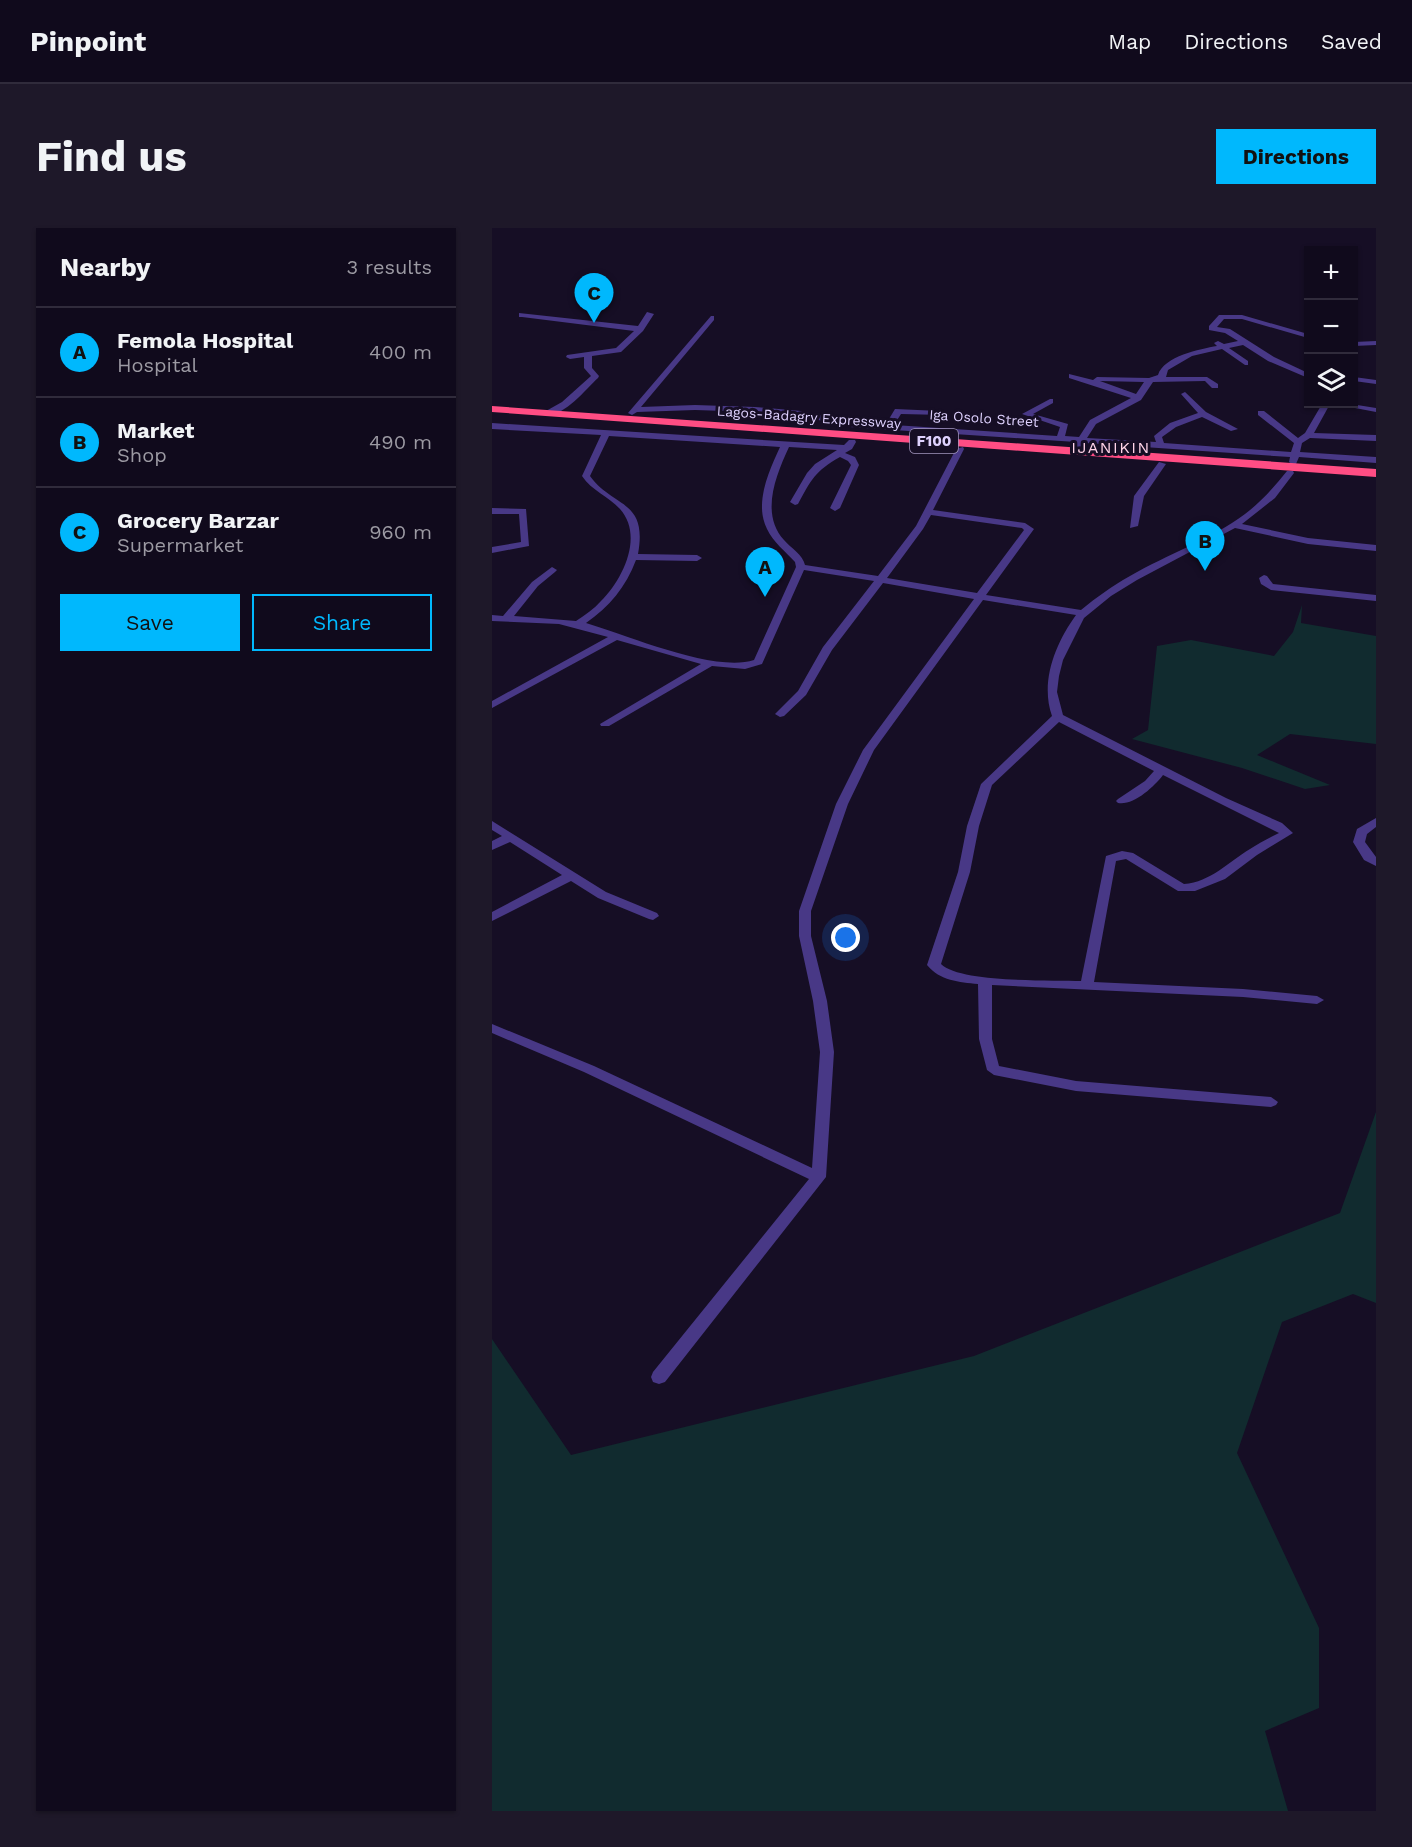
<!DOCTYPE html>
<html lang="en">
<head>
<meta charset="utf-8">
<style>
  :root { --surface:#100a1c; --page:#1e1829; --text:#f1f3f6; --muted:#9c9aa3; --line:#302b3b; --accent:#00b8fd }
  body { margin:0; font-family:"Work Sans",sans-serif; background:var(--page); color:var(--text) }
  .controls { position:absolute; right:18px; top:18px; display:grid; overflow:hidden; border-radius:0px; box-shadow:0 2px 4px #0004 }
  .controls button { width:54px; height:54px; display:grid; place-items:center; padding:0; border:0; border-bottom:2px solid var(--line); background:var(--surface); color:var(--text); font:30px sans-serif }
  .you { position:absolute; left:354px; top:710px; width:21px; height:21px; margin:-15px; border:4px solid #fff; border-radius:50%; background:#1a73e8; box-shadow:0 0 0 9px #1a73e833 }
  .badge { display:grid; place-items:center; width:39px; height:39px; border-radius:50%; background:var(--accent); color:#111; font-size:20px; font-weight:700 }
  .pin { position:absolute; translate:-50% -50px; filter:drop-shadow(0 2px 3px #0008) }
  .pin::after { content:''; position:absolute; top:32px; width:21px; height:18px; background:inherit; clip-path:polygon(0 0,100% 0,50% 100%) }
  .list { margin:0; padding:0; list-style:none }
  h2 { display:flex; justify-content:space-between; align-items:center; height:78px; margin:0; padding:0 24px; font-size:26px }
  h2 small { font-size:20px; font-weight:400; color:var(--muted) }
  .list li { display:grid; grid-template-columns:39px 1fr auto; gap:18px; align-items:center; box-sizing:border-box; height:90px; padding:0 24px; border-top:2px solid var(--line) }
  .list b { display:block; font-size:22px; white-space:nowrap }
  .list p { margin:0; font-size:20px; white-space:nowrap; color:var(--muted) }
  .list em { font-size:20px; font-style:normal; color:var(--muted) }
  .actions { display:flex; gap:12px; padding:18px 24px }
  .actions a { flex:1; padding:14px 0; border:2px solid var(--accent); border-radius:0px; text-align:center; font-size:21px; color:var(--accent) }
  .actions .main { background:var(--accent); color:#111 }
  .icon { flex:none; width:33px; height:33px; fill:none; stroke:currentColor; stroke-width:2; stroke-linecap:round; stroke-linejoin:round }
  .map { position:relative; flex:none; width:884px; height:1583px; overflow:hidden; border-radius:0px }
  header { display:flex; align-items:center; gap:36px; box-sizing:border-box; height:84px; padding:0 30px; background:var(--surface); border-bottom:2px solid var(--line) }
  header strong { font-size:28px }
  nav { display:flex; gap:33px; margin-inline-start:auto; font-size:21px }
  .intro { display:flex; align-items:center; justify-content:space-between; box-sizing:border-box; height:144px; padding:0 36px }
  h1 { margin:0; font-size:42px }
  .button { padding:15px 27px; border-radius:0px; background:var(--accent); color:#111; font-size:21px; font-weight:700 }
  main { display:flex; gap:36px; padding:0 36px }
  aside { flex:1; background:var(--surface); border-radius:0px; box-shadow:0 2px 4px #0004 }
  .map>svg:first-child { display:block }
</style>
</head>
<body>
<header>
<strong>Pinpoint</strong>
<nav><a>Map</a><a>Directions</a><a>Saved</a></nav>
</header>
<div class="intro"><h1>Find us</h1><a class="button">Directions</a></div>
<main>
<aside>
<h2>Nearby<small>3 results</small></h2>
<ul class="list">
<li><span class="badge">A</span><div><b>Femola Hospital</b><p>Hospital</p></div><em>400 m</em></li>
<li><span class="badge">B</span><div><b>Market</b><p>Shop</p></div><em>490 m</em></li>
<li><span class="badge">C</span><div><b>Grocery Barzar</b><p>Supermarket</p></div><em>960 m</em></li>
</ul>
<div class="actions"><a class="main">Save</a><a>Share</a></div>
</aside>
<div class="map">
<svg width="884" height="1583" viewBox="0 0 884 1583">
  <rect width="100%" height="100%" fill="#160e25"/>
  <path fill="#112b2f" d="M 810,377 L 809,395 L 884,408 L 884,516 L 798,506 L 765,527 L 838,557 L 813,561 L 750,540 L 640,511 L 656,502 L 665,418 L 699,412 L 782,428 L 801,404 Z
    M 884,884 L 884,1075 L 861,1066 L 790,1094 L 745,1225 L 827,1400 L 827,1480 L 773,1503 L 796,1583 L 0,1583 L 0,1111 L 79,1227 L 482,1128 L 848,985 Z"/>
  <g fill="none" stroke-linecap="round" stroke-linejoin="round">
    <path fill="#483886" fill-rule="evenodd" d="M 155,84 L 162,86 L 151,103 L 129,124 L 100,128 L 100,140 L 107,148 L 106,150 C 93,162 73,188 54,187 L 54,183 L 70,174 L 99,148 L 92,140 L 92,129 L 78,131 L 74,129 L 75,127 L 124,120 L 142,103 L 30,89 L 27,89 L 27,85 L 146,98 Z
      M 727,87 L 750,87 L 816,106 L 816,110 L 750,91 L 732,91 L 725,99 L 738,101 L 782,129 L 816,145 L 816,150 L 776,133 L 751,117 L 737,120 L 756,133 L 756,137 L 753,137 L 730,121 L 700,128 L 676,142 L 674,149 L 715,149 L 726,156 L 726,160 L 720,160 L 713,153 L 661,154 L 649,172 L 604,196 L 595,210 L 664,214 L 662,208 L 678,195 L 706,185 L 689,166 L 693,164 L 714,184 L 746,201 L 739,203 L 710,189 L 684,199 L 670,209 L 672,215 L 799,224 L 802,215 L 766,187 L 766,183 L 772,183 L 806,210 L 813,205 L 830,176 L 838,176 L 822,205 L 884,207 L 884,213 L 818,210 L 810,215 L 808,224 L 884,229 L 884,235 L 807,229 L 804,236 L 801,237 L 797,234 L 798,229 L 593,215 L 587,221 L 583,218 L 584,214 L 357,199 L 309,188 L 263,184 L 203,182 L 145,184 L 140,187 L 136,185 L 219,88 L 222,88 L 222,92 L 149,179 L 203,177 L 263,179 L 309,183 L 357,193 L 394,196 L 403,181 L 448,183 L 452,185 L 451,187 L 409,186 L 402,197 L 565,208 L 568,199 L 530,186 L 558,171 L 561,171 L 561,175 L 541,186 L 576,196 L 573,208 L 587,209 L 598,192 L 639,170 L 577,150 L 577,146 L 601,152 L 605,149 L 657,150 L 666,147 C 672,128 708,121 725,118 L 722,115 L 726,113 L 732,116 L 746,113 L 733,105 L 717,102 L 717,98 ZM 608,153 L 652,154 L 644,166 Z
      M 884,113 L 884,117 L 862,118 L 862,114 Z
      M 862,149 L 884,152 L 884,156 L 862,153 Z
      M 842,176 L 859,176 L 884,180 L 884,184 Z
      M 0,195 L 352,217 L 357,212 L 363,212 L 364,214 L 360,221 L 353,225 L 363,229 L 367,237 L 348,280 L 343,283 L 338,280 L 359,237 L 356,233 L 348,229 C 323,243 319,252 306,276 L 303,277 L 298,274 L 315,245 L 323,236 L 345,222 L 297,219 C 284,247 268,286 292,312 C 299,320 311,327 313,337 L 386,348 L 424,298 L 464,221 L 471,219 L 472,221 L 441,282 L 533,295 L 542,301 L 494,367 L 589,382 C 605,369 620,358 638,348 C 676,326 718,312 753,286 C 769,274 782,259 795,243 L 801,243 L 802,245 L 783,270 L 750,296 L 816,310 L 884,317 L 884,323 L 816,316 L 743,300 L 645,352 L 619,368 L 592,390 L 571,432 L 567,448 L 565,464 L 571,487 L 734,570 L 790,595 L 801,605 L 765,627 L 733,651 L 703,663 L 686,663 L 634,631 L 624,633 L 602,754 L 751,761 L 825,768 L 832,772 L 825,776 L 751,769 L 500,757 L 500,811 L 507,838 L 584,853 L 779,869 L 786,874 L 784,877 L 779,879 L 584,863 L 502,847 L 495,842 L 487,811 L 486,756 C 467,754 448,753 435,737 L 466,644 L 475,598 L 489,556 L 560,488 C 548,454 563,416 584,387 L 491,372 L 382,522 L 356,576 L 319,683 L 319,708 L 335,773 L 342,824 L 334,949 L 173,1154 L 167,1156 L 161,1154 L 159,1149 L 161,1144 L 317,951 L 92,844 L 0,805 L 0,796 L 102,838 L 320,940 L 328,824 L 321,773 L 307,708 L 307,683 L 344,576 L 371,522 L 482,371 L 391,355 L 340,422 L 314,467 L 292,488 L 288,489 L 283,486 L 306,463 L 331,419 L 382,353 L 312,342 L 270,436 L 253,441 L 220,438 L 117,498 L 109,498 L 108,496 L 209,436 L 125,412 L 0,480 L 0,473 L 116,409 L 67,396 L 0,393 L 0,387 L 11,388 L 40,354 L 60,339 L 65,342 L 63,344 L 46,358 L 22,388 L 84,393 C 93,387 102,381 109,373 C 131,351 152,308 128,281 C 116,268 100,263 90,248 L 109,207 L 0,201 ZM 117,208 L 288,219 C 277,243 262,275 275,301 C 281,314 294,324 303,334 L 304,339 L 262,432 C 222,445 135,407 94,395 C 117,379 134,359 144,332 L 205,333 L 210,330 L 205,327 L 146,326 C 156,271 121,280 98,248 ZM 439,287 L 530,300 L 532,302 L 485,365 L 395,350 L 431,301 ZM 567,494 L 662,543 L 653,553 L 626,571 L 624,573 L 626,575 C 641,578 662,559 671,547 L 787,605 C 777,610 767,615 758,621 C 736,634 719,654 692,656 L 641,625 L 630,623 L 614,628 L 589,753 C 559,752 468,755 449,736 L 478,644 L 487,598 L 500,557 Z
      M 667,234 L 674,236 L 652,268 L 646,298 L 638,300 L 642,268 Z
      M 0,280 L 34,281 L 37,318 L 0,325 L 0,319 L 29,314 L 27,286 L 0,286 Z
      M 772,347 L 775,348 L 781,356 L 884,367 L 884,373 L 779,362 L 769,356 L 767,350 Z
      M 884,590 L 884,599 L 875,606 L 873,614 L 884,629 L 884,638 L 872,632 L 861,614 L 865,601 Z
      M 0,593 L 114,664 L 165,685 L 167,688 L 161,692 L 157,691 L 106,670 L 79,653 L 0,693 L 0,684 L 70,647 L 18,614 L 0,622 L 0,613 L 10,608 L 0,602 Z"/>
    <path fill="#ff4d84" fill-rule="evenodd" d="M 0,178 L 884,241 L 884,249 L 0,184 Z"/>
  </g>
  <g text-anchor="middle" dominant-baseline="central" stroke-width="6" stroke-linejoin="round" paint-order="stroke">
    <g font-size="14" fill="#dfd2ff" stroke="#160e25">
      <text transform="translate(317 189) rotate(4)">Lagos-Badagry Expressway</text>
      <text transform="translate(492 190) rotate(4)">Iga Osolo Street</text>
    </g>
    <rect fill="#160e25" stroke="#a397be" stroke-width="1.5" x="418" y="201" width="48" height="24" rx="4.5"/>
    <g font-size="15" font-weight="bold" fill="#dfd2ff">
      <text x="442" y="213">F100</text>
    </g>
    <g font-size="16" letter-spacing="1.5" fill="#ffd4e8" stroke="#160e25">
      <text x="619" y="219">IJANIKIN</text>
    </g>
  </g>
</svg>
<div class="controls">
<button>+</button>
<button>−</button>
<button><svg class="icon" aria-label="layers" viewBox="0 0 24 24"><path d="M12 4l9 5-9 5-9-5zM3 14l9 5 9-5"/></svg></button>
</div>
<div class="you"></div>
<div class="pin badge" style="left:273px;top:369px">A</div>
<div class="pin badge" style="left:713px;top:343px">B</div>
<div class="pin badge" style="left:102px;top:95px">C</div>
</div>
</main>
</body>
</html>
